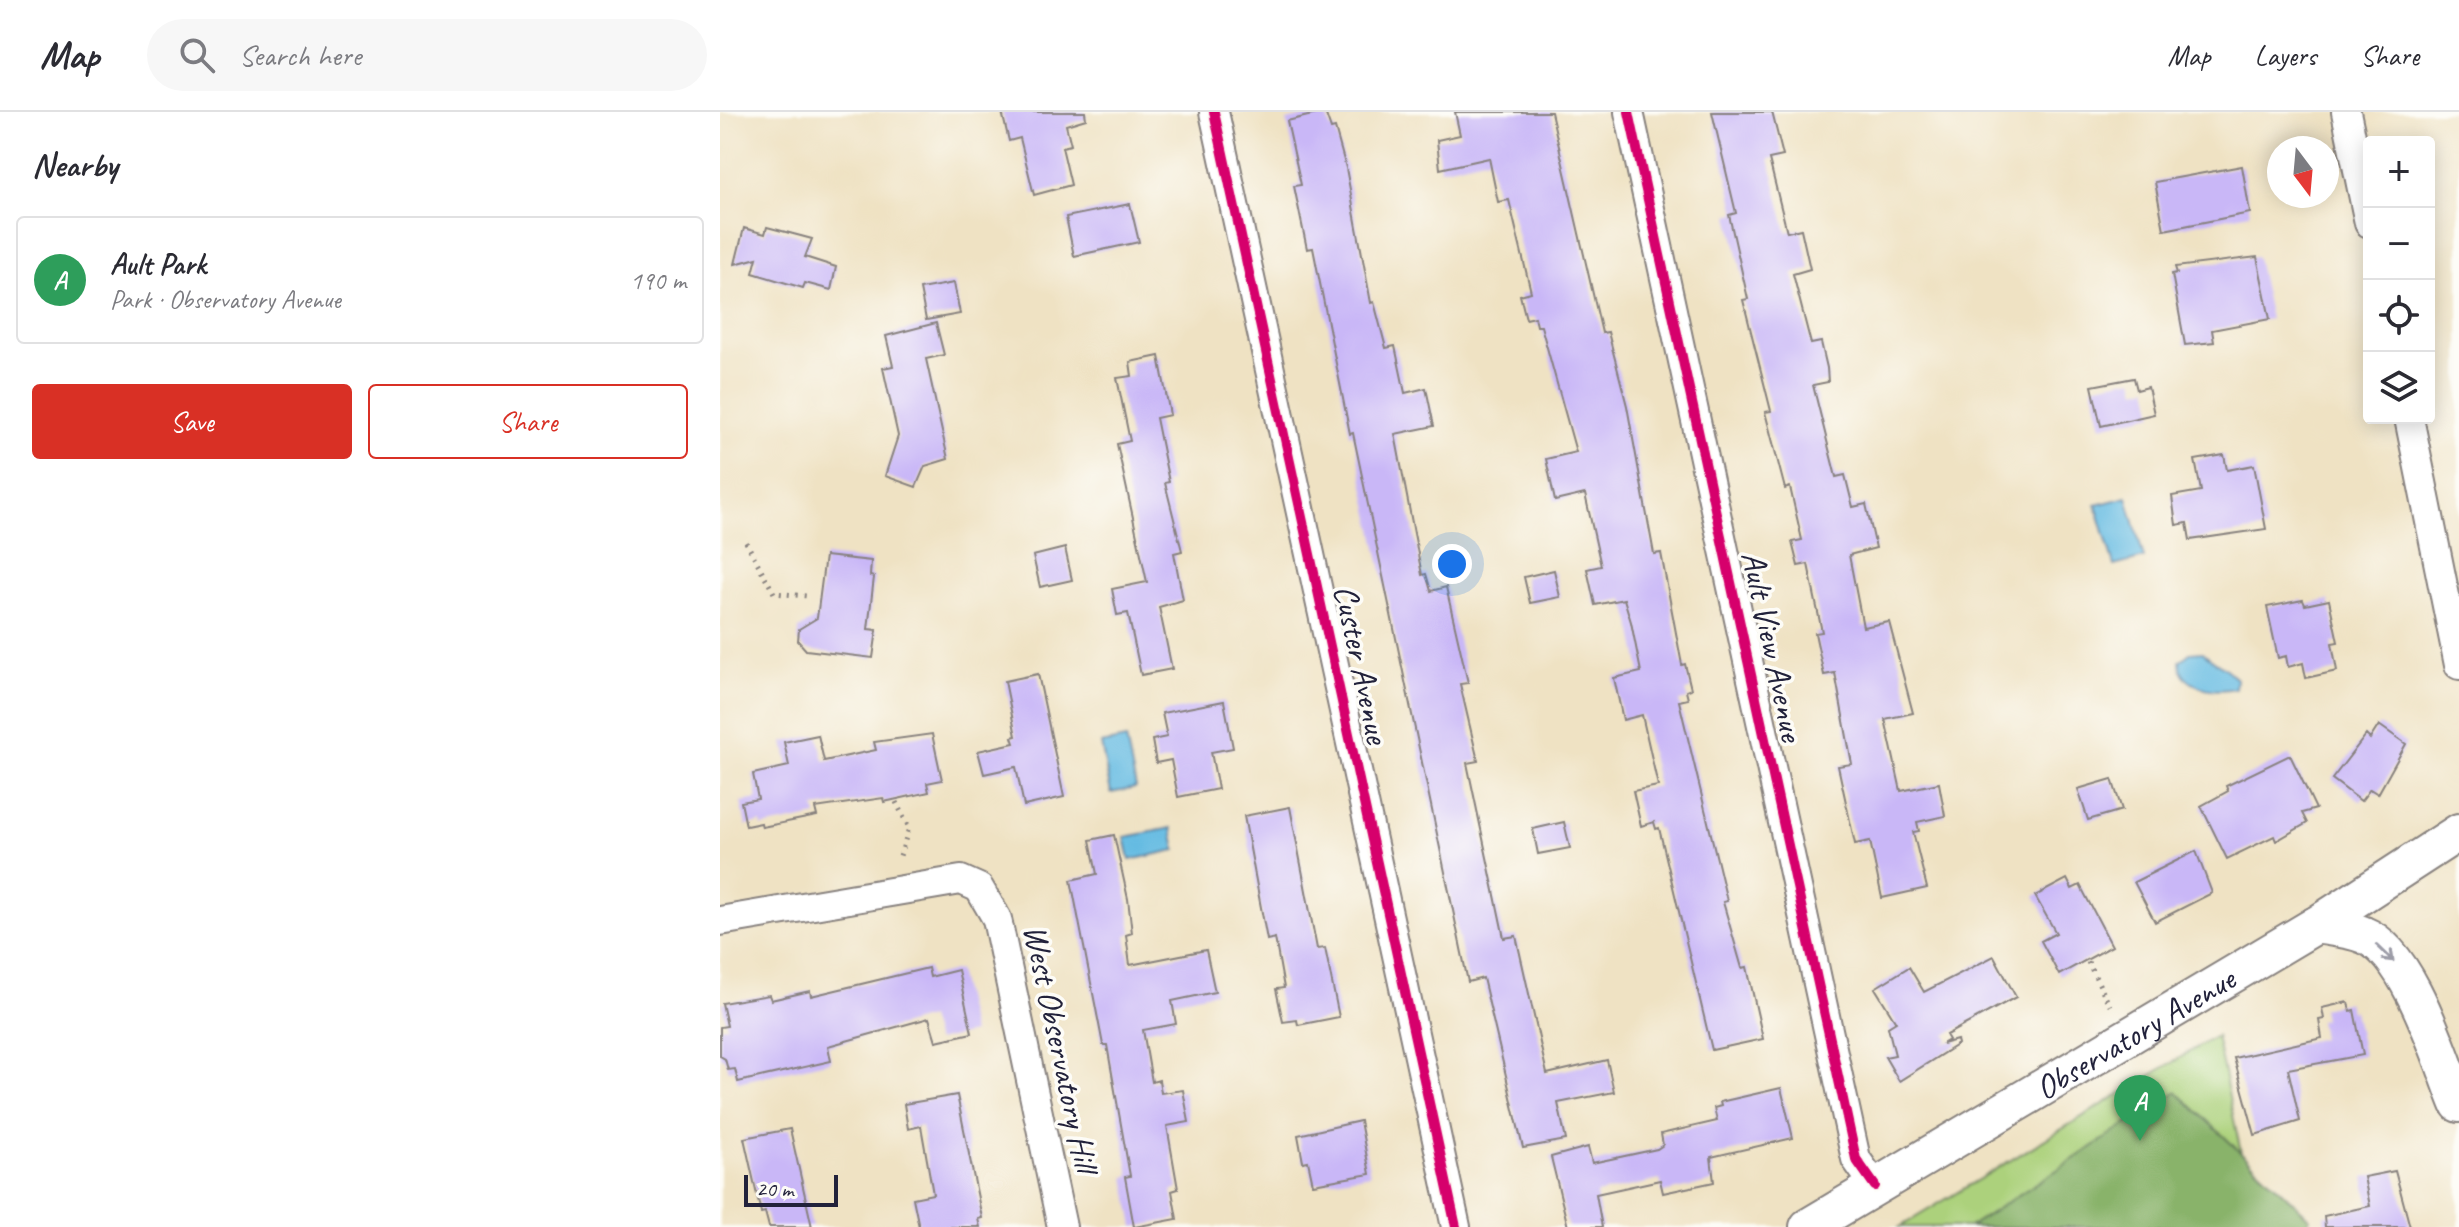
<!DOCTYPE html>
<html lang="en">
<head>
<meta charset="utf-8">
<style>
  :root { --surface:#fff; --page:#f7f7f7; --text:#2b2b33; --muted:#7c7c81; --line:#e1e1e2; --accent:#d93025 }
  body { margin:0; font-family:Caveat,sans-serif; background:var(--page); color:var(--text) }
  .controls { position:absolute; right:24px; top:24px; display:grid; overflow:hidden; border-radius:8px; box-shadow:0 4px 20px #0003 }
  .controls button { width:72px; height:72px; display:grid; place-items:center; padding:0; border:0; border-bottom:2px solid var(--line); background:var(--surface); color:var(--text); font:40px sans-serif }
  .compass { position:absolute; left:1547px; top:24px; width:72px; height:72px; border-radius:50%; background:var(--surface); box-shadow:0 4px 20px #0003; rotate:164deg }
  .scale { position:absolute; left:24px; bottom:20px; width:94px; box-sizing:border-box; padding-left:8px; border:4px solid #22223b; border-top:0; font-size:22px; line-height:28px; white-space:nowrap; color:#22223b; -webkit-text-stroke:6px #fdfcf7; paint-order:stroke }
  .you { position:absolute; left:732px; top:452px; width:28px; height:28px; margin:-20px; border:6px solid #fff; border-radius:50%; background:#1a73e8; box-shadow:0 0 0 12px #1a73e833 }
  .badge { display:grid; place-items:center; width:52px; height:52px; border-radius:50%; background:var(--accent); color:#fff; font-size:26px; font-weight:700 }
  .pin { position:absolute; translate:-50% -66px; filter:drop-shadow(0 2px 4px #0008) }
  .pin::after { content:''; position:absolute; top:42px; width:28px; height:24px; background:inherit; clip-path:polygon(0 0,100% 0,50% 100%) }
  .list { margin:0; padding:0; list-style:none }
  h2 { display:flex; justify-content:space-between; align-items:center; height:104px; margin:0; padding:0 32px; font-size:34px }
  h2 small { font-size:26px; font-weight:400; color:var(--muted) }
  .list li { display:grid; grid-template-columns:52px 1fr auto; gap:24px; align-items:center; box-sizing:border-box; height:128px; margin:0 16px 16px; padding:0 16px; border:2px solid var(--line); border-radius:8px }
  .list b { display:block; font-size:30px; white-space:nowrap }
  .list p { margin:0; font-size:26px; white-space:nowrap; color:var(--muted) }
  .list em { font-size:26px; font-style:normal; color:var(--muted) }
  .actions { display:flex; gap:16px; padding:24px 32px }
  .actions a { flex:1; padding:18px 0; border:2px solid var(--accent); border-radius:8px; text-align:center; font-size:28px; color:var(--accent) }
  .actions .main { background:var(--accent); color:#fff }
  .icon { flex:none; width:44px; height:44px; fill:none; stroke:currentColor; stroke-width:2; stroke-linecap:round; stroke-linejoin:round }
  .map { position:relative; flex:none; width:1739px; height:1115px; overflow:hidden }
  header { display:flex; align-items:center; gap:48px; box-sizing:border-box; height:112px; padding:0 40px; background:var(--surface); border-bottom:2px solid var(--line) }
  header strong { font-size:38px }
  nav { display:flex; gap:44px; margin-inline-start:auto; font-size:28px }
  .search { width:560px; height:72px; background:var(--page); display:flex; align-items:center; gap:20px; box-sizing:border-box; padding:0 28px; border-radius:44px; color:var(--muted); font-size:30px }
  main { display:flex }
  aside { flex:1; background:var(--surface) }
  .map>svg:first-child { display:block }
</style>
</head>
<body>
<header>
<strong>Map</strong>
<div class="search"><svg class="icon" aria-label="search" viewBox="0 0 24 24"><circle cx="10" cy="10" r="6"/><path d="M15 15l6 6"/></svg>Search here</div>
<nav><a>Map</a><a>Layers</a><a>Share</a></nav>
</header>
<main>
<aside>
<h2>Nearby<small></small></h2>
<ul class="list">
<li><span class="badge" style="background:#2e9e5b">A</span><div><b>Ault Park</b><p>Park · Observatory Avenue</p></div><em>190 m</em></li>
</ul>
<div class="actions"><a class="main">Save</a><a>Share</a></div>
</aside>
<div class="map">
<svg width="1739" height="1115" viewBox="0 0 1739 1115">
  <rect width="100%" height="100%" fill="#fdfcf7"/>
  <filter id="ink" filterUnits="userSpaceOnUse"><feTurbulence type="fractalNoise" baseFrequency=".0125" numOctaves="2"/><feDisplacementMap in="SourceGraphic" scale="16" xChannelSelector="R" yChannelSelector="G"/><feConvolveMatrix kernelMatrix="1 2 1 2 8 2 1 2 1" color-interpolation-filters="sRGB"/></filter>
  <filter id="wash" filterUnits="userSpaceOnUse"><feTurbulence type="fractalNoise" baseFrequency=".006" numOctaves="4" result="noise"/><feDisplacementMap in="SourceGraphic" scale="32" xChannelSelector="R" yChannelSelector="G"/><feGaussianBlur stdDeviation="1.8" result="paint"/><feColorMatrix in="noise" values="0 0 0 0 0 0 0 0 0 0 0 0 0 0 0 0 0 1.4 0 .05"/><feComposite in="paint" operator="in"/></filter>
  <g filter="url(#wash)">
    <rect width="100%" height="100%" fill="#efe2c3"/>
    <path fill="#acd17b" stroke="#677a5b" stroke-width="2" d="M 1496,924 L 1537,1115 L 1180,1115 Z"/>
    <path fill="#89b36b" stroke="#566a53" stroke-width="2" d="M 1457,980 L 1590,1106 L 1584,1115 L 1249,1115 Z"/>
    <path fill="#65bbe2" stroke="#446e8e" stroke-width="2" d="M 1407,385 L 1424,446 L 1394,454 L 1376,393 Z
      M 1483,540 C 1494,551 1507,555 1516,567 L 1515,576 C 1493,581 1460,575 1460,549 L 1470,541 Z
      M 406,627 L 416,676 L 391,681 L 381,632 Z
      M 452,716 L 456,738 L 410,748 L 405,725 Z"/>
    <g id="blocks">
      <path fill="#c9b7f7" d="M 282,0 L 365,0 L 366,7 L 346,13 L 351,33 L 342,35 L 351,73 L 314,83 L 300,26 L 289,29 Z
        M 605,0 L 611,17 L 615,16 L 626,56 L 651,191 L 654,190 L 666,236 L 675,234 L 685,281 L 706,276 L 714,314 L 675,322 L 702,463 L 706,462 L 711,479 L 726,475 L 748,571 L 740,572 L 758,649 L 747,651 L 784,826 L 796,824 L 827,962 L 887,948 L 894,980 L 838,991 L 846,1028 L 803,1036 L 763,866 L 748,870 L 633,321 L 630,322 L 593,136 L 587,137 L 574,74 L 581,73 L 567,9 Z
        M 735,0 L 831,0 L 882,221 L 888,220 L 907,294 L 934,442 L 941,441 L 962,553 L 965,552 L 971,577 L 966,579 L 968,587 L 959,589 L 1007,789 L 1003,790 L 1022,856 L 1027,855 L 1043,927 L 992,938 L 939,716 L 936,717 L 934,710 L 921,714 L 913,679 L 938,674 L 922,603 L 903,608 L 894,566 L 921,560 L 911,510 L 904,487 L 875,493 L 867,457 L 881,454 L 865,382 L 835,389 L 826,347 L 856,340 L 821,214 L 817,214 L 815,205 L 806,207 L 800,183 L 811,180 L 789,88 L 778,90 L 769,46 L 720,57 L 717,28 L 740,23 Z
        M 992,0 L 1052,0 L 1063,44 L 1049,47 L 1067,120 L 1081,117 L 1090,157 L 1073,162 L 1091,232 L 1101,230 L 1107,256 L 1108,270 L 1093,273 L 1116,365 L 1125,363 L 1133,395 L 1146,392 L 1156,436 L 1129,443 L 1143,515 L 1169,510 L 1193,601 L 1165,607 L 1181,679 L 1219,671 L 1225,704 L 1197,710 L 1199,719 L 1193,720 L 1207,776 L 1162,786 L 1150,729 L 1135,732 L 1118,654 L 1132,652 L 1115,561 L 1104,563 L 1095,521 L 1102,520 L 1088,452 L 1078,454 L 1072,430 L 1082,428 L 1070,375 L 1065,377 L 1045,300 L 1051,299 L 1023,188 L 1028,187 L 1009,103 L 1016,101 Z
        M 1522,54 L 1530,101 L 1444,118 L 1435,70 Z
        M 410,92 L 419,130 L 354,144 L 346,105 Z
        M 47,115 L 92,127 L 85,145 L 116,155 L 111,178 L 85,171 L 83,176 L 33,161 L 37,146 L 15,152 L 24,116 L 45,122 Z
        M 1537,145 L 1550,207 L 1492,218 L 1494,230 L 1465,233 L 1452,162 L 1457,161 L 1455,155 Z
        M 234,171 L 240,202 L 206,208 L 200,177 Z
        M 216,211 L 224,243 L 206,247 L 228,347 L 205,354 L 196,375 L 165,364 L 178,324 L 163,256 L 173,254 L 166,224 Z
        M 439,244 L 450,303 L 436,306 L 449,370 L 445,371 L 462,439 L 454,441 L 463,488 L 439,495 L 452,557 L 421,563 L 408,501 L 397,503 L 392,477 L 427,470 L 397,332 L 410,329 L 397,266 L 412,264 L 410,250 Z
        M 1414,266 L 1417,278 L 1428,275 L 1434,302 L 1381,314 L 1372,274 Z
        M 1504,343 L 1507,358 L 1534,353 L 1546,417 L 1470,428 L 1467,411 L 1456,413 L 1452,384 L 1481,379 L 1475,348 Z
        M 345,436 L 352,468 L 320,475 L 313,444 Z
        M 105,444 L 151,449 L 150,464 L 154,465 L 148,517 L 157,518 L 153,546 L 86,538 L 78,529 L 79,517 L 97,506 Z
        M 834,458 L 840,485 L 810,491 L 804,465 Z
        M 1583,488 L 1585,493 L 1609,488 L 1618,530 L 1612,531 L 1617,559 L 1586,566 L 1583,551 L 1568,555 L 1566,544 L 1558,546 L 1547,495 Z
        M 318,562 L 344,685 L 304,694 L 296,655 L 264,662 L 258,639 L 294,631 L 292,625 L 296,624 L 285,569 Z
        M 504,589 L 513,636 L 491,640 L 498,677 L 458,685 L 451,648 L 436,651 L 432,628 L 447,625 L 442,601 Z
        M 1659,613 L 1686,632 L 1658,682 L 1650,677 L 1641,689 L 1612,667 L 1646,623 L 1650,627 Z
        M 212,622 L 222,668 L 207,671 L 209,680 L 164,690 L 163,686 L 95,696 L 97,704 L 42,715 L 41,711 L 26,714 L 21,690 L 38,687 L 33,662 L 69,654 L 64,630 L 98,623 L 104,649 L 156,638 L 154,630 Z
        M 1570,643 L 1596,697 L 1582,701 L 1587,711 L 1556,729 L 1554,724 L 1507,747 L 1481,694 L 1508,679 L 1506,674 Z
        M 1392,667 L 1402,698 L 1368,708 L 1358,677 Z
        M 570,695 L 597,837 L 605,836 L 619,905 L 578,913 L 577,908 L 563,910 L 556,877 L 564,876 L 555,826 L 547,828 L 524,704 Z
        M 844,710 L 850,736 L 818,742 L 813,717 Z
        M 394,723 L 408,787 L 412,821 L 406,823 L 410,853 L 486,838 L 495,880 L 452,889 L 456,912 L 423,918 L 432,970 L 439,968 L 441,981 L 463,978 L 469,1010 L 447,1014 L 458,1077 L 452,1079 L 457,1107 L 414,1115 L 405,1065 L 410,1064 L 387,933 L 383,933 L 351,768 L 377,762 L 370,728 Z
        M 1476,739 L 1492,781 L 1435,810 L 1414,770 Z
        M 1347,767 L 1352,777 L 1360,773 L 1392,834 L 1339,863 L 1321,829 L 1336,821 L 1315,784 Z
        M 1274,844 L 1296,885 L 1226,923 L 1229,928 L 1222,932 L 1237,928 L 1238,932 L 1179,969 L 1165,945 L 1175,943 L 1168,915 L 1176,910 L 1155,876 L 1189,855 L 1204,880 Z
        M 208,856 L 210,865 L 238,858 L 252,921 L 216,929 L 209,906 L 108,934 L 111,949 L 18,970 L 15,957 L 8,958 L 5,947 L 0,944 L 0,915 L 7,914 L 2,891 L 49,883 L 51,888 L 90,879 L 91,884 Z
        M 1628,890 L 1630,899 L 1634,898 L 1643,943 L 1568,957 L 1580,1009 L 1535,1023 L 1514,946 L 1602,926 L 1599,908 L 1604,907 L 1602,896 Z
        M 1061,976 L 1073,1026 L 991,1045 L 994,1070 L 943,1081 L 940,1068 L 876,1082 L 882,1115 L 848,1115 L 831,1045 L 868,1035 L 872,1051 L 937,1037 L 943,1033 L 941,1022 L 997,1009 L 994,996 L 1001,994 L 1000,990 Z
        M 237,983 L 262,1106 L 258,1107 L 260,1115 L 199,1115 L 193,1086 L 213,1082 L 201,1014 L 188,1017 L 184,992 Z
        M 640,1009 L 650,1062 L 593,1072 L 588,1049 L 583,1050 L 578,1023 Z
        M 70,1017 L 92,1115 L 49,1115 L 45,1100 L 41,1101 L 24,1026 Z
        M 1675,1059 L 1690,1115 L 1605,1115 L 1604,1104 L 1650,1094 L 1644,1065 Z"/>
    </g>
  </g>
  <g filter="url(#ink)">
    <use href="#blocks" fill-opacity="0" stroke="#88827f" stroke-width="2"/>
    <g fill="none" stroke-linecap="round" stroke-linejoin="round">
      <g stroke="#88827f" stroke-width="32">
        <path id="minor" d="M 494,0 L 736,1115
          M 909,0 L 1136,1047 L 1155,1074
          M 1626,0 L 1649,111
          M 1689,306 L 1739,553
          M 0,809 L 241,768 L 259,776 L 277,807 L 342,1115"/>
      </g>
      <g stroke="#88827f" stroke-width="40">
        <g id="tertiary">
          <path d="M 1596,813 C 1611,816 1630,817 1644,823 C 1690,841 1721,948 1739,992"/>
          <path id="s1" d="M 1088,1115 L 1596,813 L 1739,720"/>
        </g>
      </g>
      <path stroke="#88827f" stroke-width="5" stroke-dasharray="2 6" stroke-linecap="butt" d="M 26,430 L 54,481 L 87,484
        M 176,690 L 189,716 L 179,747
        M 1368,850 L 1390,894"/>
      <use href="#minor" stroke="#fff" stroke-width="28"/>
      <use href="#tertiary" stroke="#fff" stroke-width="36"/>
      <g stroke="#fdfcf7" stroke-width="15">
        <path id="cycleway" d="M 494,0 L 736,1115
          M 909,0 L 1136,1047 L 1155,1074"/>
      </g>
      <use href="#cycleway" stroke="#d6006c" stroke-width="10"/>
    </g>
    <defs><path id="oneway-shaft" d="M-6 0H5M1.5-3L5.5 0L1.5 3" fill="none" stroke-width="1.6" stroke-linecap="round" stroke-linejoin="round" transform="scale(2)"/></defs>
    <use stroke="#9c9ca7" href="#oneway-shaft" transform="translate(1665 841) rotate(44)"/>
  </g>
  <g text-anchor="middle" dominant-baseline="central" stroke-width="7" stroke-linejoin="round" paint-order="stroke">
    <g font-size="34" fill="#22223b" stroke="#fdfcf7">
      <text transform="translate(1053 534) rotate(78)">Ault View Avenue</text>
      <text transform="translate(642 552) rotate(78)">Custer Avenue</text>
      <text stroke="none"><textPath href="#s1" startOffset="380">Observatory Avenue</textPath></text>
      <text transform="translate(341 936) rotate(78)">West Observatory Hill</text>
    </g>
  </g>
</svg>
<div class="controls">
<button>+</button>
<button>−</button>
<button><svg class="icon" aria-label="locate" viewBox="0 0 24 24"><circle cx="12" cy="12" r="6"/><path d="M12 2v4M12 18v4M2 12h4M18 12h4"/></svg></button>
<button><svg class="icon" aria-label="layers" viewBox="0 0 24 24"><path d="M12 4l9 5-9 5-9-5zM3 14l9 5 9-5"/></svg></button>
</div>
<svg class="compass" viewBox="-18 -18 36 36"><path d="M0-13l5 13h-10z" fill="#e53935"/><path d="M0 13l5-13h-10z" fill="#7c7c81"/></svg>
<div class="scale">20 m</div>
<div class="you"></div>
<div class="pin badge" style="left:1420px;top:1029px;background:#2e9e5b">A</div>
</div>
</main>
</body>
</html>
